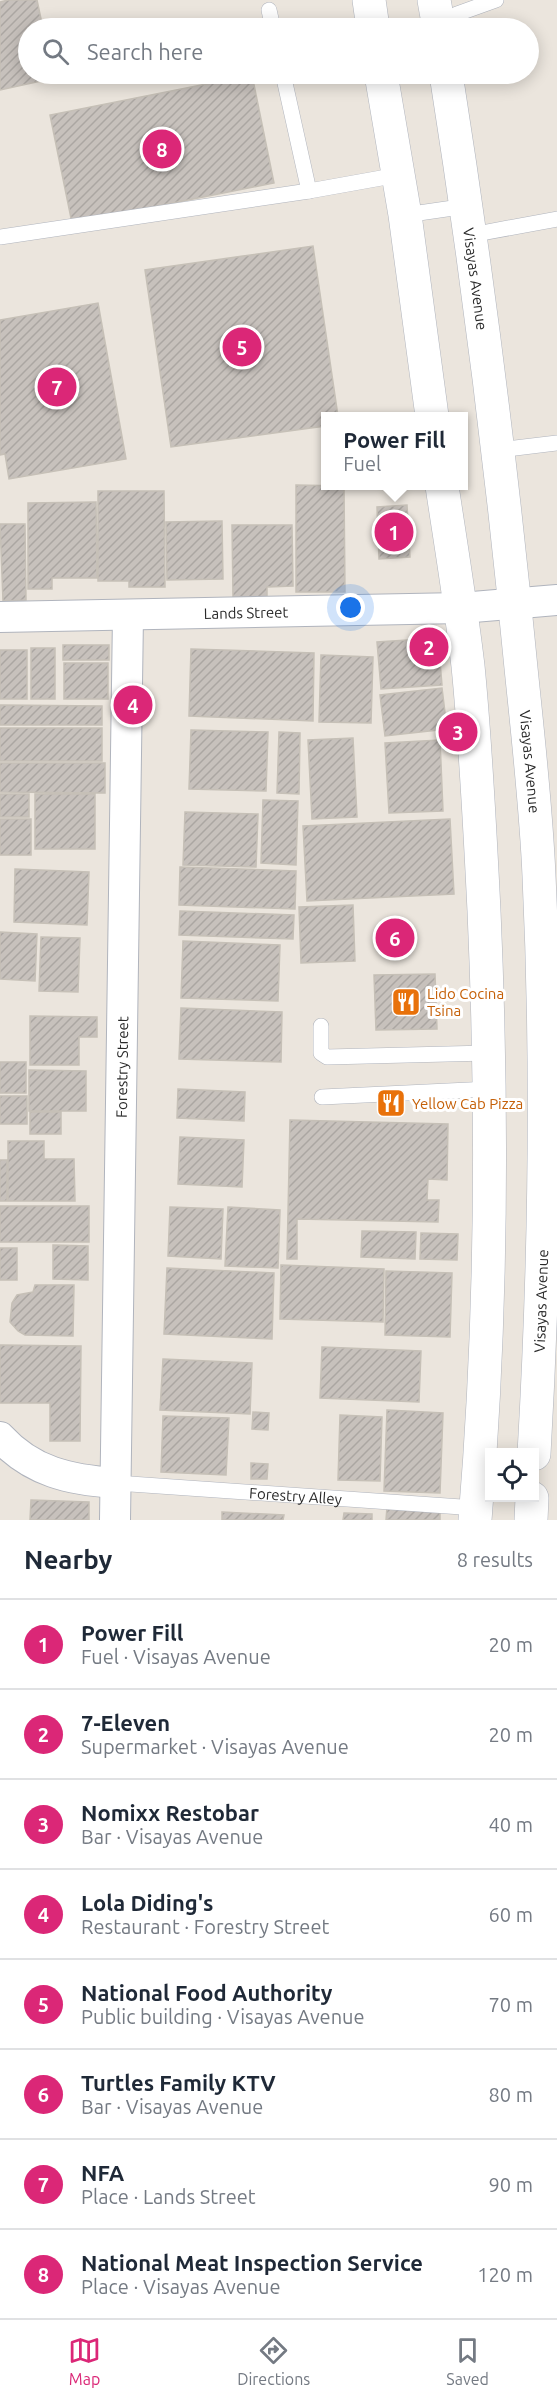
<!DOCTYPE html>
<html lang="en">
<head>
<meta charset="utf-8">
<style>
  :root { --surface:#fff; --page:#f6f6f7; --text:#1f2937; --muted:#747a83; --line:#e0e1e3; --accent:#db2777 }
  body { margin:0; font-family:Ubuntu,sans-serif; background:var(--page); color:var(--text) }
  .controls { position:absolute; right:18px; bottom:18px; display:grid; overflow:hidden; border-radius:0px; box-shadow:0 3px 15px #0003 }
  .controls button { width:54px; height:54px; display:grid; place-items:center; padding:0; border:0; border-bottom:2px solid var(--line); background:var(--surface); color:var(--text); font:30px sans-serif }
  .you { position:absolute; left:351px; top:608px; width:21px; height:21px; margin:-15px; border:4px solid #fff; border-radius:50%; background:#1a73e8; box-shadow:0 0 0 9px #1a73e833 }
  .badge { display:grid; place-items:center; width:39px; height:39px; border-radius:50%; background:var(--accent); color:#fff; font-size:20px; font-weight:700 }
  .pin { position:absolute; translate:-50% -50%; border:3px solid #fff; box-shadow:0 2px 6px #0006 }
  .popup { position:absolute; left:321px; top:412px; width:147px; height:78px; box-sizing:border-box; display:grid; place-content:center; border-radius:0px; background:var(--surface); filter:drop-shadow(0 2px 4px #0005); font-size:20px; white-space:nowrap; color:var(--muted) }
  .popup b { font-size:22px; color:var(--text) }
  .popup::after { content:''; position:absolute; left:50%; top:100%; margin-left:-12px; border:12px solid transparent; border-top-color:var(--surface) }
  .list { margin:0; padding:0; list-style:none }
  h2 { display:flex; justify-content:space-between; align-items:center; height:78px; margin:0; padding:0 24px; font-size:26px }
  h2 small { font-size:20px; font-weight:400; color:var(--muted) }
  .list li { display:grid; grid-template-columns:39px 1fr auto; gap:18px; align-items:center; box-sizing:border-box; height:90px; padding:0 24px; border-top:2px solid var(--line) }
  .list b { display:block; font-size:22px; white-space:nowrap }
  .list p { margin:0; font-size:20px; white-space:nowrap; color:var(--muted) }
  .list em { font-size:20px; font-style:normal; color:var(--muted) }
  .icon { flex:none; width:33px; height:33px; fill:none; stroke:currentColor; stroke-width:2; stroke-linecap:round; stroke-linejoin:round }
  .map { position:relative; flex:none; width:557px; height:1520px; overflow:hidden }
  .search { position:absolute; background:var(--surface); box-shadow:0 3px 15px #0003; left:18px; right:18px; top:18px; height:66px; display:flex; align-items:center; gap:15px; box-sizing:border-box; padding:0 21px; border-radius:33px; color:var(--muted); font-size:22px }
  .sheet { height:798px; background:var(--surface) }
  nav { display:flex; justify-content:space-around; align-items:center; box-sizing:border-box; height:84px; border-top:2px solid var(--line); background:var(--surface); font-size:16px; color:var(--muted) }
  nav a { display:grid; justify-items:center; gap:3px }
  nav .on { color:var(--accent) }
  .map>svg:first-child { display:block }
</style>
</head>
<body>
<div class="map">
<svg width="557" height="1520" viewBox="0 0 557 1520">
  <defs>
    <pattern id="building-hatch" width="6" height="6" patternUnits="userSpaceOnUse" patternTransform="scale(1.5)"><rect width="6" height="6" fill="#c7c1bc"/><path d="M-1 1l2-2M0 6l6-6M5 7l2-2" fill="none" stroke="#aba6a2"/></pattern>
  </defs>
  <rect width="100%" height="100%" fill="#ebe5dd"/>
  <path fill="url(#building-hatch)" stroke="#c6c0b7" stroke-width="1.5" d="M 8,0 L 37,0 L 43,28 L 28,28 L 28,74 L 54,74 L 55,78 L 0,90 L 0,2 Z
    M 252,75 L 274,183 L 72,223 L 50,115 Z
    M 313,246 L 338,416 L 325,416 L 325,426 L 171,447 L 145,270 Z
    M 98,303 L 126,459 L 9,479 L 5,454 L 0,455 L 0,320 Z
    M 296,485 L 344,486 L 345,592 L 296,592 Z
    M 98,491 L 164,491 L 165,587 L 129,587 L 129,581 L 98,581 Z
    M 96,502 L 97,578 L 52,578 L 52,589 L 28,589 L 28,503 Z
    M 407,505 L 410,557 L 379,559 L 377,507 Z
    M 222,521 L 223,579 L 167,580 L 166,522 Z
    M 0,524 L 25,524 L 26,600 L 3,601 Z
    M 232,525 L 292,525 L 293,586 L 267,587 L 267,597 L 233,597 Z
    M 438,638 L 442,685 L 381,689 L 377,642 Z
    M 63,645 L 109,645 L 109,660 L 63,660 Z
    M 31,648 L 55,648 L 55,699 L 31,699 Z
    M 191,649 L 314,653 L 313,721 L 189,716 Z
    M 0,650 L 27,650 L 27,699 L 0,699 Z
    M 321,655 L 373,657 L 371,723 L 319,722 Z
    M 64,663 L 108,663 L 108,699 L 64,699 Z
    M 442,688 L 447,729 L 385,736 L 380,695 Z
    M 0,705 L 102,706 L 102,725 L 0,725 Z
    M 0,728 L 102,728 L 102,761 L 0,761 Z
    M 191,730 L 268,732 L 266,791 L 189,789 Z
    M 279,732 L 300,733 L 299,794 L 277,793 Z
    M 353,738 L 357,817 L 312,819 L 308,740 Z
    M 440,740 L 443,811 L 389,813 L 385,743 Z
    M 0,763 L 105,763 L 105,793 L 0,792 Z
    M 0,794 L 29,794 L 29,817 L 0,817 Z
    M 35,794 L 95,794 L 95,849 L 35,849 Z
    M 263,800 L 298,801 L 296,865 L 261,863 Z
    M 185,812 L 258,814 L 256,867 L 183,865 Z
    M 0,819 L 31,819 L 31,855 L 0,855 Z
    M 450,819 L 454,894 L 307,901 L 303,826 Z
    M 180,867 L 296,871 L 295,909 L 179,905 Z
    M 15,869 L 89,872 L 87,925 L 14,922 Z
    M 353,905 L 355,961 L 301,963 L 299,907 Z
    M 180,911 L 294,915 L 293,939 L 179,935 Z
    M 0,932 L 37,934 L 35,981 L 0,979 Z
    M 41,937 L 80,938 L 78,992 L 39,991 Z
    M 183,941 L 280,945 L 278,1001 L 181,998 Z
    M 435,974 L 437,1029 L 376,1030 L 374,975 Z
    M 181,1008 L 282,1012 L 281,1062 L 179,1059 Z
    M 30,1016 L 97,1017 L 97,1037 L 79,1037 L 79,1065 L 30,1065 Z
    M 0,1062 L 26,1062 L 26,1093 L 0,1093 Z
    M 29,1070 L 86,1071 L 86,1111 L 29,1111 Z
    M 178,1089 L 245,1092 L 244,1121 L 177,1118 Z
    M 0,1096 L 27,1096 L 27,1124 L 0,1124 Z
    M 30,1112 L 61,1112 L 61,1134 L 30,1134 Z
    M 290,1120 L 448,1124 L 447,1180 L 428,1179 L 427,1200 L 439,1200 L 438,1222 L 297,1219 L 297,1259 L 287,1259 Z
    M 180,1137 L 244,1140 L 242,1187 L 178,1184 Z
    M 8,1141 L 44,1141 L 44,1159 L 74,1159 L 75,1201 L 8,1201 Z
    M 0,1160 L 7,1160 L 7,1201 L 0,1201 Z
    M 0,1206 L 89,1206 L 89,1242 L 0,1242 Z
    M 170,1207 L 223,1209 L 221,1259 L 168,1256 Z
    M 228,1207 L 280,1210 L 278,1268 L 225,1266 Z
    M 362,1231 L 416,1232 L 415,1259 L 361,1257 Z
    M 421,1233 L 458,1234 L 457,1260 L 420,1259 Z
    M 53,1245 L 88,1246 L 88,1280 L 53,1279 Z
    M 0,1248 L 17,1248 L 17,1280 L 0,1280 Z
    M 281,1265 L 384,1269 L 383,1322 L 280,1319 Z
    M 167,1268 L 274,1273 L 272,1339 L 164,1334 Z
    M 386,1271 L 452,1273 L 450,1337 L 385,1335 Z
    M 35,1285 L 74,1285 L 73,1336 L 25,1335 L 18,1331 L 10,1322 L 12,1303 L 17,1295 L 33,1292 Z
    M 0,1345 L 81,1346 L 80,1441 L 50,1441 L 50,1403 L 0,1403 Z
    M 322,1347 L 421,1351 L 419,1402 L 320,1398 Z
    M 163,1359 L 252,1363 L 250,1414 L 160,1410 Z
    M 387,1410 L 443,1413 L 440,1493 L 384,1491 Z
    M 253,1412 L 269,1413 L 268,1430 L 252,1429 Z
    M 340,1415 L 382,1417 L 380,1481 L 338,1480 Z
    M 163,1416 L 229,1418 L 226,1475 L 161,1472 Z
    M 251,1463 L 268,1464 L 267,1479 L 251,1479 Z
    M 31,1500 L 89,1502 L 89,1520 L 30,1520 Z
    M 387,1507 L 440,1511 L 440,1520 L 386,1520 Z
    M 222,1512 L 284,1515 L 283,1520 L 222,1520 Z
    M 344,1513 L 372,1514 L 372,1520 L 343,1520 Z"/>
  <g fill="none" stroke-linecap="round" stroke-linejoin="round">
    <g stroke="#b0b4bd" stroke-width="16">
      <g id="lane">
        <path d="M 269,10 L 273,28"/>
        <path d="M 438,25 L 457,14 L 496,0"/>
        <path d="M 283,74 L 309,191"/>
        <path d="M 405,215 L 467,206"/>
        <path d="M 471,235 L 557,219"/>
        <path d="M 0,237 L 309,191 L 398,175"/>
        <path d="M 499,450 L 557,443"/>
        <path d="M 321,1026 L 321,1053 L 327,1057 L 488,1053"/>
        <path d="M 322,1097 L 490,1089"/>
        <path id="s1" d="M 116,1483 L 476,1508"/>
      </g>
    </g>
    <g stroke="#b0b4bd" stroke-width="32">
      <g id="street">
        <path id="s2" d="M 0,617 L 461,608 L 557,600"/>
        <path d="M 0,1437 C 32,1472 70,1480 116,1483"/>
        <path id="s3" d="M 115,1520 L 128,615"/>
      </g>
    </g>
    <g stroke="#b0b4bd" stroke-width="34">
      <g id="secondary">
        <path d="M 369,0 L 373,28"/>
        <path d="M 434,0 L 439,28"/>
        <path d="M 381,74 L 405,215 L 432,416"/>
        <path id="s4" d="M 446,74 C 477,271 502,469 521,668 C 528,737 536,806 539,876 C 548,1068 545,1262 534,1454"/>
        <path d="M 442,486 C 451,546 461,606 468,666 C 476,747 480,829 484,911 C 493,1114 492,1317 475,1520"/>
        <path d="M 531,1520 L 532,1498"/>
      </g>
    </g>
    <use href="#lane" stroke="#fff" stroke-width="15"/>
    <use href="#street" stroke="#fff" stroke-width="30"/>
    <use href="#secondary" stroke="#fff" stroke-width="33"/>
  </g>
  <defs>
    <g id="restaurant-square" transform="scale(1.5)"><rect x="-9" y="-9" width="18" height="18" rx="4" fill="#e8710a" stroke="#fff"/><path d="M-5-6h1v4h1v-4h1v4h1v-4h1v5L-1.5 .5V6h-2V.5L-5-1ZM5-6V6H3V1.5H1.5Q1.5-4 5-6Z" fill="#fff"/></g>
  </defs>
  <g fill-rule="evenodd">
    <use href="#restaurant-square" x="406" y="1002"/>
    <use href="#restaurant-square" x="391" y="1103"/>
  </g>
  <g text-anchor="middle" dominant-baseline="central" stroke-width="6" stroke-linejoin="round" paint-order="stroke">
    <g font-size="15" fill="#2a2a2a" stroke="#fff">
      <text stroke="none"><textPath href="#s4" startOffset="207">Visayas Avenue</textPath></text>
      <text stroke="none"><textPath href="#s2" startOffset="246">Lands Street</textPath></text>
      <text stroke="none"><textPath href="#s4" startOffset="693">Visayas Avenue</textPath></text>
      <text stroke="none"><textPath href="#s3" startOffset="453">Forestry Street</textPath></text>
      <text transform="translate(541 1301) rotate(-88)">Visayas Avenue</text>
      <text stroke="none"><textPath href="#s1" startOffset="180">Forestry Alley</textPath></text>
    </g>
    <g font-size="15" fill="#c56008" stroke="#fff" text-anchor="start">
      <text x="427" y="993">Lido Cocina<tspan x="427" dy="17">Tsina</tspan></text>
      <text x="412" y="1103">Yellow Cab Pizza</text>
    </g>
  </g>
</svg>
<div class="controls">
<button><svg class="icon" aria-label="locate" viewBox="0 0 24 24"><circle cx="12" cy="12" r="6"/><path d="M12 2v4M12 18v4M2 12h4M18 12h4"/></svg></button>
</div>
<div class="you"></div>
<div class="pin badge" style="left:394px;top:532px">1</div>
<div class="popup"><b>Power Fill</b>Fuel</div>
<div class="pin badge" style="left:429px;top:647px">2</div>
<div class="pin badge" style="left:458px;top:732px">3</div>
<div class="pin badge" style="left:133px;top:705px">4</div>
<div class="pin badge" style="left:242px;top:347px">5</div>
<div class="pin badge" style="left:395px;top:938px">6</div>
<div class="pin badge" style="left:57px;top:387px">7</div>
<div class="pin badge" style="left:162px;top:149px">8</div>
<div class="search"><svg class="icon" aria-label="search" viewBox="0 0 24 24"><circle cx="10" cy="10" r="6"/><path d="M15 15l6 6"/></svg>Search here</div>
</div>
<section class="sheet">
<h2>Nearby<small>8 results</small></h2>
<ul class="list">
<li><span class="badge">1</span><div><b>Power Fill</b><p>Fuel · Visayas Avenue</p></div><em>20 m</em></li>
<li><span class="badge">2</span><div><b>7-Eleven</b><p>Supermarket · Visayas Avenue</p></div><em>20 m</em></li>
<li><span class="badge">3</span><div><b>Nomixx Restobar</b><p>Bar · Visayas Avenue</p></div><em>40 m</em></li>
<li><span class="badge">4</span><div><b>Lola Diding's</b><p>Restaurant · Forestry Street</p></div><em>60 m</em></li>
<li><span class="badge">5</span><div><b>National Food Authority</b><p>Public building · Visayas Avenue</p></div><em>70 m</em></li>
<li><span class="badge">6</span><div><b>Turtles Family KTV</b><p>Bar · Visayas Avenue</p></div><em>80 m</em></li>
<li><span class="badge">7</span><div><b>NFA</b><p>Place · Lands Street</p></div><em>90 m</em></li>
<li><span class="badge">8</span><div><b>National Meat Inspection Service</b><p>Place · Visayas Avenue</p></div><em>120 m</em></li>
</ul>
</section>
<nav>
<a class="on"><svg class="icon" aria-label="map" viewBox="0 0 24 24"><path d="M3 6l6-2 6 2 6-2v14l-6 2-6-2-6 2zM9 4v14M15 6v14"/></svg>Map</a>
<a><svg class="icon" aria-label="directions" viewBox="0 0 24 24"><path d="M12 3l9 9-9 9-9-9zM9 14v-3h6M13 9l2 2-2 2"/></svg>Directions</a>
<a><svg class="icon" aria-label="saved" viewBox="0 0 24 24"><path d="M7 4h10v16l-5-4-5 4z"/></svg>Saved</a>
</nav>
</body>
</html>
